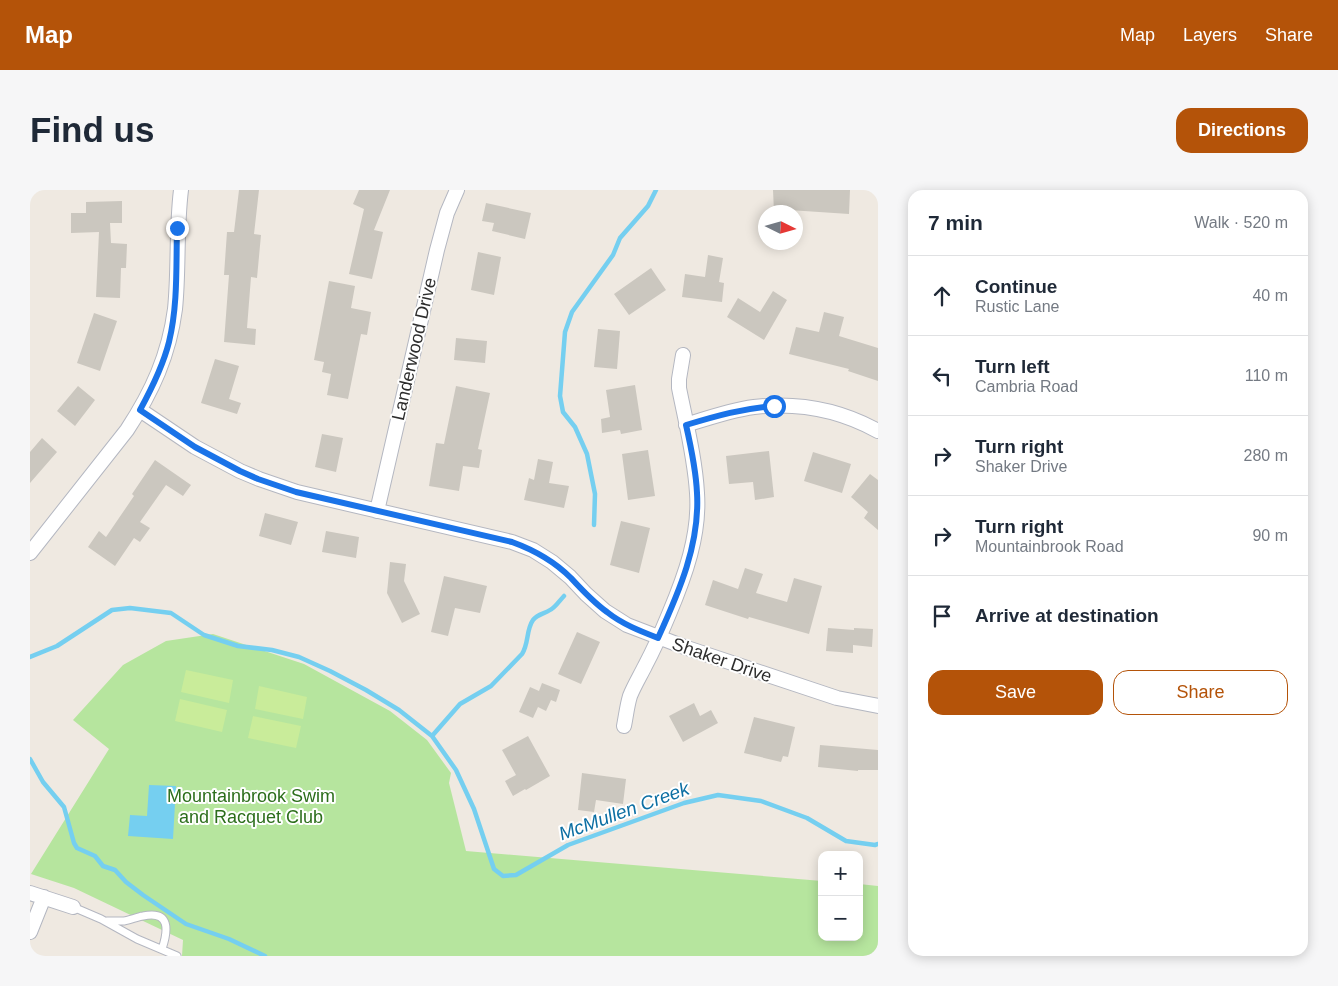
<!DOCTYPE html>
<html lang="en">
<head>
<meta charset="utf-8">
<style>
  :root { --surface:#fff; --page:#f6f6f7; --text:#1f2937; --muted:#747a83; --line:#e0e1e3; --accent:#b45309 }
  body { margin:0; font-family:Arial,sans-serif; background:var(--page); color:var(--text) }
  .controls { position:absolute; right:15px; bottom:15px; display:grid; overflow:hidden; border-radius:10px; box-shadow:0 2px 12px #0003 }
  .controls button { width:45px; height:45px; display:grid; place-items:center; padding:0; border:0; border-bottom:1px solid var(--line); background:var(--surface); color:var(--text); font:25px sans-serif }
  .compass { position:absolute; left:728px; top:15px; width:45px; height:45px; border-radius:50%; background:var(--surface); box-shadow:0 2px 12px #0003; rotate:95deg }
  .stop { position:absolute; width:15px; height:15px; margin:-11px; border:4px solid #1a73e8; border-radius:50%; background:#fff }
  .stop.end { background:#1a73e8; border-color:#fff; box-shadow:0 1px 5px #0008 }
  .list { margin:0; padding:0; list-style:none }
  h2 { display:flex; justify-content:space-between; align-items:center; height:65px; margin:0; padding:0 20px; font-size:21px }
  h2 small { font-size:16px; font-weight:400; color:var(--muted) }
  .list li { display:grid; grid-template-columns:32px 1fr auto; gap:15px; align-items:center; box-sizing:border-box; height:80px; padding:0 20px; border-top:1px solid var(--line) }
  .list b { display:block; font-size:19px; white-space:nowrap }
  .list p { margin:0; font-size:16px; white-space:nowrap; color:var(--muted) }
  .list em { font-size:16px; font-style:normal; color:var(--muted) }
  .actions { display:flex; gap:10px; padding:15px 20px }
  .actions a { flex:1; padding:11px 0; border:1px solid var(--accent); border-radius:15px; text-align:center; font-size:18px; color:var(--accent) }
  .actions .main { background:var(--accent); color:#fff }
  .icon { flex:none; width:28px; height:28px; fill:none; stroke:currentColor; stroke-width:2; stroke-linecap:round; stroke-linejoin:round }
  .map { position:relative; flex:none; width:848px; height:766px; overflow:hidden; border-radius:15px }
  header { display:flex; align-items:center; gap:30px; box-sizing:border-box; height:70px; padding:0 25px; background:var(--accent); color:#fff }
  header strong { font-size:24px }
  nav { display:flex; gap:28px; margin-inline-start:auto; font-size:18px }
  .intro { display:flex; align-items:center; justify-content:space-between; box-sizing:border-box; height:120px; padding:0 30px }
  h1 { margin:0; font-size:35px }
  .button { padding:12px 22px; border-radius:15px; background:var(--accent); color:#fff; font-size:18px; font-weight:700 }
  main { display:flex; gap:30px; padding:0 30px }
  aside { flex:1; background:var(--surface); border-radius:15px; box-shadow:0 2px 12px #0003 }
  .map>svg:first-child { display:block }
</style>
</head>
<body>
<header>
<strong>Map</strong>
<nav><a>Map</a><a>Layers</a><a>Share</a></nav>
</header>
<div class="intro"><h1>Find us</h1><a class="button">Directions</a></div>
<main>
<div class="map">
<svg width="848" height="766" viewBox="0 0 848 766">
  <rect width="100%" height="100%" fill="#efe9e1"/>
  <path fill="#b6e59e" d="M 183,444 L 274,474 L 360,521 L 397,550 L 421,583 L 419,593 L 436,661 L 792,691 L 792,747 L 829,747 L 829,694 L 848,696 L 848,766 L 152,766 L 153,750 L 44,698 L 1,684 L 79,559 L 43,530 L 93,475 L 136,451 Z"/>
  <path fill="#c9ec9a" d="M 156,480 L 203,490 L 199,513 L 151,502 Z
    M 229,496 L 277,507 L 273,529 L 225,519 Z
    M 150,509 L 197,520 L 192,542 L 145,531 Z
    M 223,526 L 271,536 L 266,558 L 218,548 Z"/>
  <path fill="#75cff0" d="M 119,595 L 146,596 L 143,649 L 98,646 L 100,625 L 117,626 Z"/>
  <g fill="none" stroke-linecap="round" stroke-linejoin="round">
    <path stroke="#75cff0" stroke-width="4.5" d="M 564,335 L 565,304 L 557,264 L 545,237 L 533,222 L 530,206 L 535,142 L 542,122 L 583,65 L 590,48 L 618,16 L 626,0
      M 0,467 L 27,456 L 82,420 L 100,418 L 141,423 L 174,445 L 208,456 L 242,460 L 269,467 L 300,481 L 336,500 L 369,520 L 402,546 L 426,580 L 444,619 L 464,679 L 473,686 L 486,685 L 538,655 L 654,613 L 688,605 L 731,611 L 777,628 L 816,651 L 845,655 L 848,654
      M 402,546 L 430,514 L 461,496 L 492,464 C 499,453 496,440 503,430 C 508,424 514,424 520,420 C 525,418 530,410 534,406
      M 0,569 L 13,592 L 34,617 L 44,653 L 47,658 L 65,666 L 73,676 L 85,680 L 96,692 L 113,705 L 156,734 L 199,749 L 235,766"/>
  </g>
  <path fill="#cbc7bf" d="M 209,0 L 229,0 L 224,44 L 231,45 L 227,88 L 221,87 L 217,138 L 226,139 L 225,155 L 194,152 L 199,85 L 194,85 L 197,42 L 204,42 Z
    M 329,0 L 360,0 L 344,40 L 353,42 L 342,89 L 319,84 L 334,19 L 323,14 Z
    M 743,0 L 820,0 L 819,24 L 759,20 L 759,22 L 744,22 Z
    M 92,11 L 92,33 L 80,33 L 81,53 L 97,54 L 96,78 L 91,78 L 90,108 L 66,107 L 69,42 L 41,43 L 41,23 L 56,23 L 56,12 Z
    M 456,13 L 501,23 L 495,49 L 462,41 L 464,33 L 452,31 Z
    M 448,62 L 471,67 L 464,105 L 441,100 Z
    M 678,65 L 693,68 L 689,92 L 694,93 L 692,112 L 652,107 L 655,84 L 675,87 Z
    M 621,78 L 636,100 L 599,125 L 584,104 Z
    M 299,91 L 325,96 L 321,118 L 341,122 L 337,145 L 331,144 L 318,209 L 297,205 L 301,184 L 292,182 L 294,172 L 284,170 Z
    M 743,101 L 757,110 L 734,150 L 697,127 L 708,108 L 730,122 Z
    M 794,122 L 814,127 L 809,146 L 848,158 L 848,191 L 818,181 L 819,179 L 759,164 L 766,137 L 789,142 Z
    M 64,123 L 87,131 L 70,181 L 47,173 Z
    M 568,139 L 590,141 L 587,179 L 564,177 Z
    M 426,148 L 457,151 L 455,173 L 424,170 Z
    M 185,169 L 209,176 L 199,209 L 211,213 L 207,224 L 171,213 Z
    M 605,195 L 612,240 L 591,244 L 590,240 L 572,243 L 571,229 L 580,227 L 576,200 Z
    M 48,196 L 65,210 L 45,236 L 27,221 Z
    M 426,196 L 460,203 L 448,259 L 452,260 L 449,278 L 433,276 L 429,301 L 399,296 L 406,253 L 414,254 Z
    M 292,244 L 313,248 L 306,282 L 285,277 Z
    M 12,248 L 27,262 L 0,293 L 0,262 Z
    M 618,260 L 625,306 L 598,310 L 592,264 Z
    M 739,261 L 744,307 L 725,310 L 723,292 L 699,294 L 696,266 Z
    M 783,262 L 821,274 L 812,303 L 774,291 Z
    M 508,269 L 523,272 L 519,293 L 539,296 L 534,318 L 494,310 L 499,288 L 504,290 Z
    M 125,270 L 161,295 L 153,306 L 136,295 L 110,332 L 120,338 L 110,352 L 104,348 L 85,376 L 58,357 L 69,341 L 76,347 L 104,306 L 102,304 Z
    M 840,284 L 848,290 L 848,340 L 834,328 L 838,322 L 821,307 Z
    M 235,323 L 268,332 L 261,355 L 229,346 Z
    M 591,331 L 620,338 L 609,383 L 580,375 Z
    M 296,341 L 329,347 L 326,368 L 292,362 Z
    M 360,372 L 376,374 L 374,391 L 390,424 L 372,433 L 357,403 Z
    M 715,378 L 733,384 L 726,403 L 757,412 L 764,388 L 792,396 L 779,444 L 719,427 L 718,429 L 675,415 L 683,390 L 708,399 Z
    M 414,386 L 457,396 L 450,423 L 425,418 L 418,446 L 401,442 Z
    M 798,438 L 824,440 L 824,438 L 843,439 L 842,457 L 823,455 L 823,463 L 796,461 Z
    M 547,442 L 570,452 L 551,494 L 528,484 Z
    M 512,493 L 530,500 L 526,512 L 521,510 L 516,521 L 508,517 L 503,528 L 489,522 L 500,497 L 509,501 Z
    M 664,513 L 670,526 L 681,520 L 688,533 L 653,552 L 639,526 Z
    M 724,527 L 765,537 L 758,567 L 753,566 L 751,572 L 714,563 Z
    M 498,546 L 520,586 L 496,600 L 495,599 L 483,606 L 475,591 L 486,585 L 472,560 Z
    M 790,555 L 848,560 L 848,580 L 828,580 L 828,581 L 788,577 Z
    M 552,583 L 596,589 L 593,614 L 566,610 L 564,622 L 548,620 Z"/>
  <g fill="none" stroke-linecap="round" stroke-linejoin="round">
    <g stroke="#b4b7c1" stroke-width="9">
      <path id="lane" d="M 43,717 L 71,729 L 107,749 L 147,766
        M 77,731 C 83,731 88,731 94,731 C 100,730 107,727 113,726 C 141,720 138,741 132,759"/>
    </g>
    <g stroke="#b4b7c1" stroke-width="16">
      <path id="street" d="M 110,220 L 165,257 L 210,281 L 229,289 L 267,302 L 482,352 L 503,360 L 522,372 L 540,387 L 556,404 L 575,421 L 597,435 L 657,458 L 807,508 L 848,516
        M 656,235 C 678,228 701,220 724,217 C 767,212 810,220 848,241
        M 347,321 L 407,60 L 417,23 L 427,0
        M 0,363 L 97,240 C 122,202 139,165 145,119 C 149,80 146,40 151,0
        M 594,536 C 596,526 597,516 600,506 C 604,496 610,486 615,476 C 624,459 632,441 639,424 C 655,386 670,345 667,303 C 665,268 656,233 649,198 L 649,189 L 653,165
        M 0,703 L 43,717
        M 0,742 L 14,707"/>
    </g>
    <use href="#lane" stroke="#fff" stroke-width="7"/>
    <use href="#street" stroke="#fff" stroke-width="14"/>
  </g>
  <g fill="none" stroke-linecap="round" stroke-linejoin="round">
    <path stroke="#1a73e8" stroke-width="6" d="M 147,38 C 146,76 148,115 139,152 C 133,176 122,198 110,220 L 165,257 L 210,281 L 228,289 L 266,302 L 482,352 C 504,360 524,371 541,388 C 552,400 563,412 577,422 C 592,434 610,441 628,448 C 649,402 670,354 667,303 C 666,280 661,257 656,235 C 686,226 714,218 744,216"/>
  </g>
  <g text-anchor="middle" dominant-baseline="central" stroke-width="4" stroke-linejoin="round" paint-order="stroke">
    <g font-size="18" fill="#2e2e2e" stroke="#fff">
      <text transform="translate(384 159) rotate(-77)">Landerwood Drive</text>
      <text transform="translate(692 470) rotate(19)">Shaker Drive</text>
    </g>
    <g font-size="18" fill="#2c6e1b" stroke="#fff">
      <text x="221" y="606">Mountainbrook Swim<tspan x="221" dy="21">and Racquet Club</tspan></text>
    </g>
    <g font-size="19" font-style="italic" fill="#0d6fa3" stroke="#fff">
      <text transform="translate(594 621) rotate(-20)">McMullen Creek</text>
    </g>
  </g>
</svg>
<div class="controls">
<button>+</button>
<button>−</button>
</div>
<svg class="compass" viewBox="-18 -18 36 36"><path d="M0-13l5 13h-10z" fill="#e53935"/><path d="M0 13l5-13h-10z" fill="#747a83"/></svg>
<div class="stop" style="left:744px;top:216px"></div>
<div class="stop end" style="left:147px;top:38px"></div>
</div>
<aside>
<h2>7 min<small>Walk · 520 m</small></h2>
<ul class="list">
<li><svg class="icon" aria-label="ahead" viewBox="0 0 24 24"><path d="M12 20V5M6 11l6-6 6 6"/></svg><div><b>Continue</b><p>Rustic Lane</p></div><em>40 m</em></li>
<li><svg class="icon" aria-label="left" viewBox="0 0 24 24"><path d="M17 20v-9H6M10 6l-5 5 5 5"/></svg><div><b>Turn left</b><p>Cambria Road</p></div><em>110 m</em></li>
<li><svg class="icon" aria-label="right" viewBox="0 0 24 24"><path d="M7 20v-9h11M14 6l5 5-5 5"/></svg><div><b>Turn right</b><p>Shaker Drive</p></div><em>280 m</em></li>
<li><svg class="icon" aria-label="right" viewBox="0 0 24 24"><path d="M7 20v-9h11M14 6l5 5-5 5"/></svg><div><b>Turn right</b><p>Mountainbrook Road</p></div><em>90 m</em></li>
<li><svg class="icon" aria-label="arrive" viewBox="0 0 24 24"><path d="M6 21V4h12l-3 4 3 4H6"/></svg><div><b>Arrive at destination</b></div></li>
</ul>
<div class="actions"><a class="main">Save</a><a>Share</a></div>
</aside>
</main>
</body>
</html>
